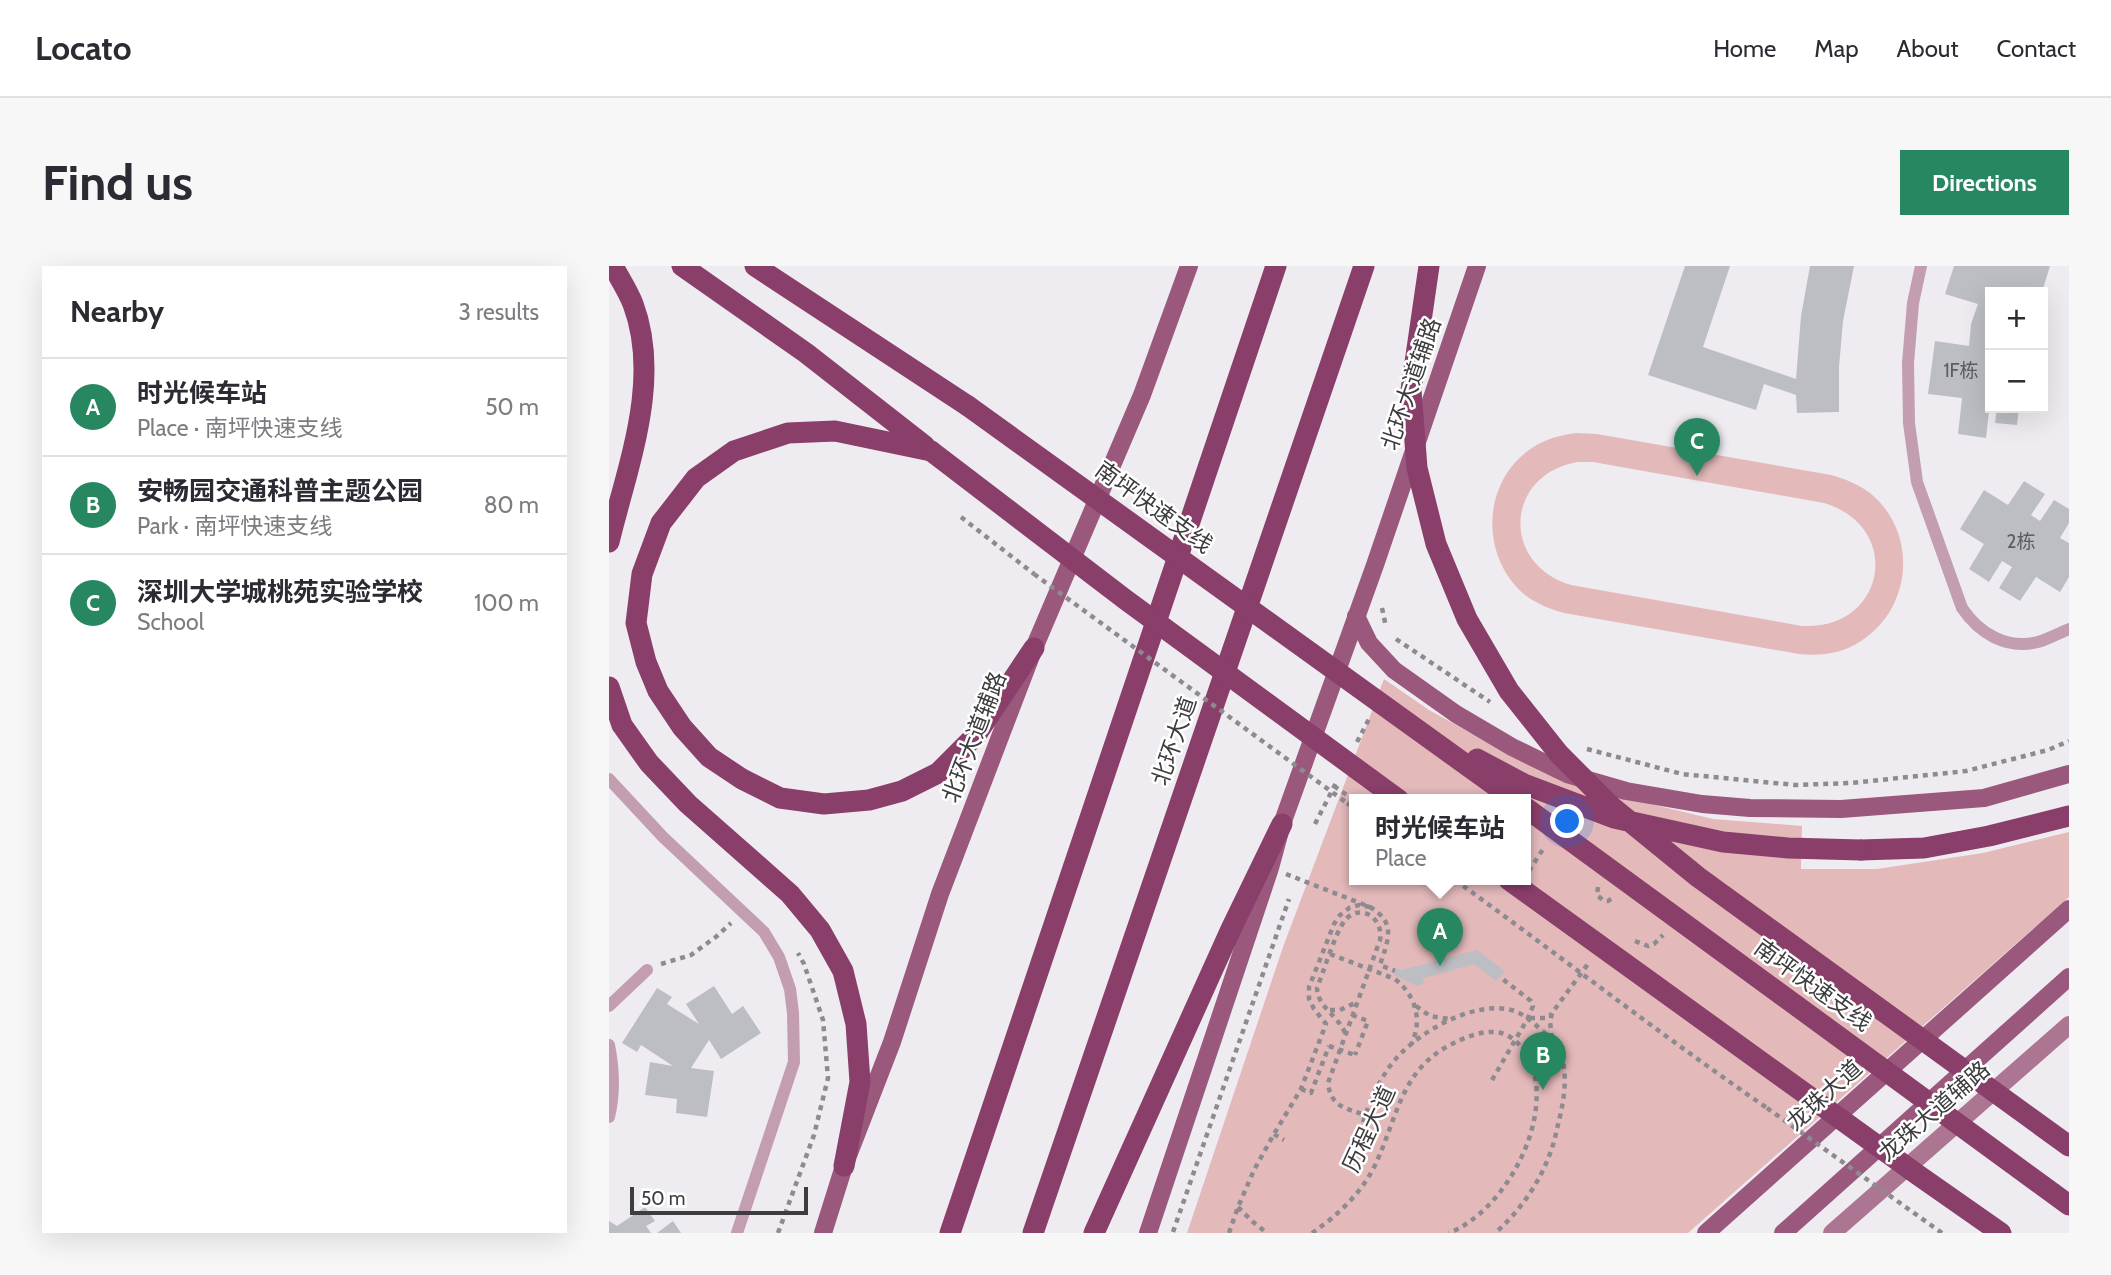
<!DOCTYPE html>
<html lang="en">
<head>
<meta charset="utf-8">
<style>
  :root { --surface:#fff; --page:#f7f7f7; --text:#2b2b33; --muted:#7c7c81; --line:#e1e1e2; --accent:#268760 }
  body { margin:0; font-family:Cabin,"Noto Sans SC",sans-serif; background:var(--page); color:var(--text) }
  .controls { position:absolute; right:21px; top:21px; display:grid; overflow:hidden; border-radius:0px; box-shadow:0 7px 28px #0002 }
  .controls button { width:63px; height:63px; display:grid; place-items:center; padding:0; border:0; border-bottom:2px solid var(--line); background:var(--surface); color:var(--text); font:35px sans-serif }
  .scale { position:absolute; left:21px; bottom:18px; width:178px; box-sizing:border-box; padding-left:7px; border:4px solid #3d3c3e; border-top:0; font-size:19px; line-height:24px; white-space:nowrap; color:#3d3c3e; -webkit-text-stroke:5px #fff; paint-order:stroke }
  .you { position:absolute; left:959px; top:556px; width:24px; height:24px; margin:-18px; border:5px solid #fff; border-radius:50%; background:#1a73e8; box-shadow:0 0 0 10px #1a73e833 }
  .badge { display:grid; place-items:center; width:46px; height:46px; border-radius:50%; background:var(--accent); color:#fff; font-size:23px; font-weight:700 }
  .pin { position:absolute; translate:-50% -58px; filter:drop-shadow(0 2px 4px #0008) }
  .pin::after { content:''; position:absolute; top:37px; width:24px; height:21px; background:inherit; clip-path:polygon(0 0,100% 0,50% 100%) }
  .popup { position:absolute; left:740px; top:528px; width:182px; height:91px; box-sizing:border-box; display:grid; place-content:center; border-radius:0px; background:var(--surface); filter:drop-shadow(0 2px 5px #0005); font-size:23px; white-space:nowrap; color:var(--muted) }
  .popup b { font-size:26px; color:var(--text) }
  .popup::after { content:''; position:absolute; left:50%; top:100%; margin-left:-14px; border:14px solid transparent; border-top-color:var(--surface) }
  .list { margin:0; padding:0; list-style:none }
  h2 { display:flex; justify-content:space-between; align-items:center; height:91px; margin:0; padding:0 28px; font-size:30px }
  h2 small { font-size:23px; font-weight:400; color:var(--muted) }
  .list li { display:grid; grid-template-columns:46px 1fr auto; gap:21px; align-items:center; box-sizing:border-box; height:98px; padding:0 28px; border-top:2px solid var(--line) }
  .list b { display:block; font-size:26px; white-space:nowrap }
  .list p { margin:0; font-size:23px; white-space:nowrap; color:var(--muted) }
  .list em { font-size:23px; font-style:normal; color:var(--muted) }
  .map { position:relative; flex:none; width:1460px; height:967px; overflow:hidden; border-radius:0px }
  header { display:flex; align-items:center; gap:42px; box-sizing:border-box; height:98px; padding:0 35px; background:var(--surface); border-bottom:2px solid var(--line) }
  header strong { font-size:33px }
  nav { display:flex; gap:38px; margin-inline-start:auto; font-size:24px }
  .intro { display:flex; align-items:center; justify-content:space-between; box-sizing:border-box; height:168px; padding:0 42px }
  h1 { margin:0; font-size:49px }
  .button { padding:18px 32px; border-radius:0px; background:var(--accent); color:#fff; font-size:24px; font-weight:700 }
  main { display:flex; gap:42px; padding:0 42px }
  aside { flex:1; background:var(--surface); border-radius:0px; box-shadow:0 7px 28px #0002 }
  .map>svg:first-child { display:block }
</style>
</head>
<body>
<header>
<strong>Locato</strong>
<nav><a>Home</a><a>Map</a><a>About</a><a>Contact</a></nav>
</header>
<div class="intro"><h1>Find us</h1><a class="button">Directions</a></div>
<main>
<aside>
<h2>Nearby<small>3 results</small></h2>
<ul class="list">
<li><span class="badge">A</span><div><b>时光候车站</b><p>Place · 南坪快速支线</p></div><em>50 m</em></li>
<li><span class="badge">B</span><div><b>安畅园交通科普主题公园</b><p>Park · 南坪快速支线</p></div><em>80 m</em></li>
<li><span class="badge">C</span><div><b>深圳大学城桃苑实验学校</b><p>School</p></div><em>100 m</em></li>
</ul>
</aside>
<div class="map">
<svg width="1460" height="967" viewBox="0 0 1460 967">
  <rect width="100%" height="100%" fill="#efecf1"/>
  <path fill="#e3b9ba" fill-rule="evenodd" d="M 967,167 L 988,168 L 1222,209 C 1236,213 1249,218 1261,227 C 1309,266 1304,342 1252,375 C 1233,388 1212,390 1190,388 L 955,347 C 941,343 928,338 916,329 C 869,289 873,212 926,180 C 939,172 953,169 967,167 ZM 969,196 L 984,196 L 1215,237 C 1295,261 1277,364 1193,360 L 962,319 C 891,298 896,208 969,196 Z
    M 775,413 L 820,444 L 918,498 L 1004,529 L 1104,553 L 1193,560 L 1192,603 L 1268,603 L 1374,587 L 1460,566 L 1460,631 L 1079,967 L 578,967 L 674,681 ZM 745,534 L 917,534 L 917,614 L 745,614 Z"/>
  <path fill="#bdbec3" d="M 1076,0 L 1121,0 L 1094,81 L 1187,113 L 1192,50 L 1201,0 L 1245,0 L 1234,55 L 1230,101 L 1230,146 L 1188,147 L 1187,129 L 1155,118 L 1147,144 L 1039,109 Z
    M 1345,0 L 1441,0 L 1433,26 L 1381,26 L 1381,136 L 1377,172 L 1349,168 L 1353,132 L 1319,128 L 1326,75 L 1360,80 L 1362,58 L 1369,38 L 1336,28 Z
    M 1388,142 L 1410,142 L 1408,159 L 1386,157 Z
    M 1415,215 L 1436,228 L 1422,249 L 1431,255 L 1445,234 L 1460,243 L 1460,257 L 1451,272 L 1460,277 L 1460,311 L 1451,326 L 1427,311 L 1411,335 L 1390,322 L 1403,301 L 1393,295 L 1380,316 L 1360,303 L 1375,278 L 1351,263 L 1375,224 L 1399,239 Z
    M 868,684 L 896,705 L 887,715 L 865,698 L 815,712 L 814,718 L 808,720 L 785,709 L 787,702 L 792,704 Z
    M 105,720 L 123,748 L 134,740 L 152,767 L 112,793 L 100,774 L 82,802 L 105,805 L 98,851 L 67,847 L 68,833 L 36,829 L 41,796 L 64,800 L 32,779 L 28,786 L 13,777 L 48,722 L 63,731 L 58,738 L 90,758 L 77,738 Z
    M 36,941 L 46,955 L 37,960 L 42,967 L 0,967 L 0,955 L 8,960 Z
    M 64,955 L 72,967 L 48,967 Z"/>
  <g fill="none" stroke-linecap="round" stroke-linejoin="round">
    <path stroke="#8d8b8f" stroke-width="4.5" stroke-dasharray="5 5" stroke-linecap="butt" d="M 352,251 L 425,308
      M 773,342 L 777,361
      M 787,373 L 881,436
      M 748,476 L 760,453
      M 978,483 L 1073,508 L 1186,519 L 1242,517 L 1357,505 L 1439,484 L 1460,475
      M 725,520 L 745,534
      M 738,537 L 745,542
      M 706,558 L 728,515
      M 920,605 L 936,580
      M 677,608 L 761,641 C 788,657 779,674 771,699 L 786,705
      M 846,614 C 951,690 1052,769 1158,842
      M 989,621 L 988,629 L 995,635 L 999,635 L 1005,631
      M 1026,675 L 1039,680 L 1045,678 L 1054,669
      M 721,688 L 786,713 C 807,730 814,754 802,779
      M 52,698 L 82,689 L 108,670 L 122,657
      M 807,740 L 821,750 L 840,753
      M 721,744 L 731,744 L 748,736
      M 743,749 L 759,755 L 746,789
      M 921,752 L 936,752 L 943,748
      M 736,767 C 728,748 709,742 708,722 C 714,707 727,665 736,654 C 752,636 775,653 771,674 L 719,817 C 722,841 736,842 756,849
      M 943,772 L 941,756 L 943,747 L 979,698
      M 883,814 L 919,752 L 924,740 L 922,735 L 891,711
      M 692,823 L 702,827 L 720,780
      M 665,868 L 675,874
      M 743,905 C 749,868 759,831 781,800 C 803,769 863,734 902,744 C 912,746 921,754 929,761 C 937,768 945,774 950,784 C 961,808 954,839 948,863 C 940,903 916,941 886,967
      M 629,941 L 644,956 L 658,967
      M 564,966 L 680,633
      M 169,967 L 205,869 L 219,812 L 214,754 L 195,698 L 189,687
      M 620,967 L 629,941 L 645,904 L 665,868 L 692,823 L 717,758 L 705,743 L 700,733 L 700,721 L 725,658 L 731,649 L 740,642 L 750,639 L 761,641
      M 703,967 C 728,950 754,926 767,897 C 789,850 792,802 845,777 C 857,771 872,765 886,766 C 903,767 914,781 921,795 C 946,853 896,945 840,967"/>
    <path stroke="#c39db0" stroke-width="12" d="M 1312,0 L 1304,37 L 1299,97 L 1300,157 L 1308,216 L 1353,342 C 1370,367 1397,384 1429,376 C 1440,373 1450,367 1460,363
      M 0,513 L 54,571 L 155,666 L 170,691 L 181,723 L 184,747 L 185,796 L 128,967
      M 0,740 L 38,704
      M 0,779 C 5,804 6,826 0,851"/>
    <path stroke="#ac7592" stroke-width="18" d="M 1223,967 L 1460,759"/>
    <path stroke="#9b587d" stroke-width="18" d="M 747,350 L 760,377 L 785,404 L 847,448 L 903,481 L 958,508 L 1017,525 L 1093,538 L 1141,542 L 1232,543 L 1375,532 L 1460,508
      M 214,967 L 235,900 L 283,776 L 331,628 L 425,382 L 533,129 L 580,0
      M 539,967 L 661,602 L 673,558 L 766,299 L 868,0
      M 1097,967 L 1460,643
      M 1174,967 L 1460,711"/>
    <path stroke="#8a3e6a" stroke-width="21" d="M 73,0 L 197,87 L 316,180
      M 146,0 L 359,140
      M 322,185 L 226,165 L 179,167 L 125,185 L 87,212 L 52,257 L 33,308 L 27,357 L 37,396 L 49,425 L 73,461 L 100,491 L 133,513 L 171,532 L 215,538 L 260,534 L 293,525 L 329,507 L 367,469 L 425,382
      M 0,276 C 18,201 53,115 24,38 C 19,25 11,13 4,0
      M 0,421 L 13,459 L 40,497 L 79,538 L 181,628 L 211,664 L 234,705 L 247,758 L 251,816 L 235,900
      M 1252,584 L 1315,582 L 1380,570 L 1460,550
      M 341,967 L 667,0
      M 424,967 L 755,0
      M 485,967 L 622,663 L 673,558"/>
    <path stroke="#8d8b8f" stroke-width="4.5" stroke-dasharray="5 5" stroke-linecap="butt" d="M 425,308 L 738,537
      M 720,780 L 746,789
      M 1158,842 L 1333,967"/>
    <path stroke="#8a3e6a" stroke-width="21" d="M 820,0 L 802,124 L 808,202 L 827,278 L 858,353 L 900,425 L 950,488 L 1003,541 L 1089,611 L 1460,880
      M 359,140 L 906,534
      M 322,185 L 517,334 L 790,534
      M 868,493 L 915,518 L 1005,552 L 1114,576 L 1179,582 L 1252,584
      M 917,542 L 1460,939
      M 900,614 L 1309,909 L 1392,967"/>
  </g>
  <g text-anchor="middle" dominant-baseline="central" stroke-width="5" stroke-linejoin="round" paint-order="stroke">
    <g font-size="19" fill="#5d5c5f">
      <text x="1352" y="104">1F栋</text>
      <text x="1412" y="275">2栋</text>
    </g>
    <g font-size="23" fill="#3d3c3e" stroke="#fff">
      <text transform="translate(802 118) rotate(-71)">北环大道辅路</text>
      <text transform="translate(545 241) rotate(36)">南坪快速支线</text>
      <text transform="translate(365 471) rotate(-69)">北环大道辅路</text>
      <text transform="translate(565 475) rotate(-71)">北环大道</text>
      <text transform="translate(1204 719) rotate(36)">南坪快速支线</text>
      <text transform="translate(1215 829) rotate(-42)">龙珠大道</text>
      <text transform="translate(1325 845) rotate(-41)">龙珠大道辅路</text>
      <text transform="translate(760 863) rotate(-65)">历程大道</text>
    </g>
  </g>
</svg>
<div class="controls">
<button>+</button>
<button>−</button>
</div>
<div class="scale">50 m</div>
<div class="you"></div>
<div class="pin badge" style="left:831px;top:700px">A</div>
<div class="popup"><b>时光候车站</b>Place</div>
<div class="pin badge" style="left:934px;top:824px">B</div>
<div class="pin badge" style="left:1088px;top:210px">C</div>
</div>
</main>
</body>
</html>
